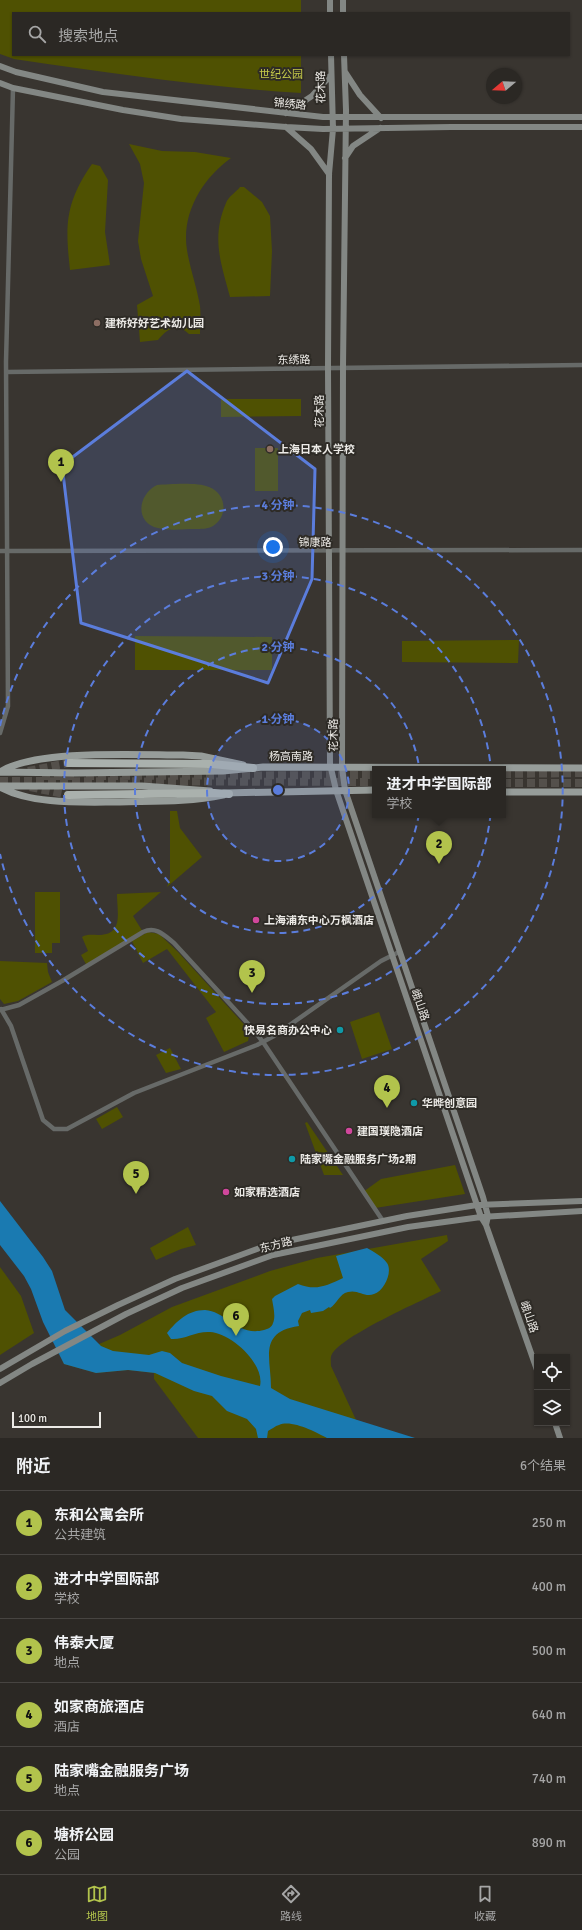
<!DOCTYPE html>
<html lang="zh">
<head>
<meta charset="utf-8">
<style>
  :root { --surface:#2b2824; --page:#373431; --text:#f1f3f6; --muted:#a6a6a6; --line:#474441; --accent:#b2c34c }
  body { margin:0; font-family:Signika,"Noto Sans SC",sans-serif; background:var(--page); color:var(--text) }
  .controls { position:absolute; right:12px; bottom:12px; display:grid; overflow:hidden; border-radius:0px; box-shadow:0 1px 3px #0004 }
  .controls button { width:36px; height:36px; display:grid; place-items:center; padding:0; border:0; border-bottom:1px solid var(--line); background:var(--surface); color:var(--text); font:20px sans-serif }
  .compass { position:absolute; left:486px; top:68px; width:36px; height:36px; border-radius:50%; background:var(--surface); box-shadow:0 1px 3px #0004; rotate:251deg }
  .scale { position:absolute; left:12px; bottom:10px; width:89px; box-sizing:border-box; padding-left:4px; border:2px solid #eceae6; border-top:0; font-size:11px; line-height:14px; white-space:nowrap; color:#eceae6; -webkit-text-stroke:3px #2e2b26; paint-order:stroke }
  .you { position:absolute; left:273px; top:547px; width:14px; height:14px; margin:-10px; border:3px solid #fff; border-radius:50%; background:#1a73e8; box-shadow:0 0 0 6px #1a73e833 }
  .badge { display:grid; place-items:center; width:26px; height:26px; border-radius:50%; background:var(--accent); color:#111; font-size:13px; font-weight:700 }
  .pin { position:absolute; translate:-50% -33px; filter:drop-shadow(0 1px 2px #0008) }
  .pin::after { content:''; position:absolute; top:21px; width:14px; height:12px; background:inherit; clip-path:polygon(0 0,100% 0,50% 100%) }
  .popup { position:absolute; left:372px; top:766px; width:134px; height:52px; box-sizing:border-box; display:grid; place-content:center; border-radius:0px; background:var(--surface); filter:drop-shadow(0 1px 3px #0005); font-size:13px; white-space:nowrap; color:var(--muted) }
  .popup b { font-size:15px; color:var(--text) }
  .popup::after { content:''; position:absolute; left:50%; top:100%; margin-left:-8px; border:8px solid transparent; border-top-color:var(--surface) }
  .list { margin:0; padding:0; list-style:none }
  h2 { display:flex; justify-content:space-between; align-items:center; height:52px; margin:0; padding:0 16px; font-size:17px }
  h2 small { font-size:13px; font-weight:400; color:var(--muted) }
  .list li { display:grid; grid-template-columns:26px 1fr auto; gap:12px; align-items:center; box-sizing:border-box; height:64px; padding:0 16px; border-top:1px solid var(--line) }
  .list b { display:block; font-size:15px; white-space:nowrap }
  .list p { margin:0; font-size:13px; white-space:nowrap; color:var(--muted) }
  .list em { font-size:13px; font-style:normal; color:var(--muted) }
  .icon { flex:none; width:22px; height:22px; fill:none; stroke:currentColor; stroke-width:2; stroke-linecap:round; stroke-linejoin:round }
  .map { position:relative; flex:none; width:582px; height:1438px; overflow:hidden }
  .search { position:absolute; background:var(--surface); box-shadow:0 1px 3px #0004; left:12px; right:12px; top:12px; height:44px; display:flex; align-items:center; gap:10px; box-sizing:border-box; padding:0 14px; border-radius:0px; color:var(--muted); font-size:15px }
  .sheet { height:436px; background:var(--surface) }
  nav { display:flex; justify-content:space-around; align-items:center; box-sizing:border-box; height:56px; border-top:1px solid var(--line); background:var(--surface); font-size:11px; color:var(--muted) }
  nav a { display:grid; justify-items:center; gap:2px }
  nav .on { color:var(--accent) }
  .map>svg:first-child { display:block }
</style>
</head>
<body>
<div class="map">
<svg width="582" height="1438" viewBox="0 0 582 1438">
  <rect width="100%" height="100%" fill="#393530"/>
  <path fill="#4f5102" d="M 0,0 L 301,0 L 301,13 L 13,13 L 13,55 L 301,55 L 301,93 C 205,87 109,73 14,59 L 0,54 Z
    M 129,144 L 162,151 L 195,152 L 231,158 C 203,178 181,213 187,250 C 190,269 197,287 200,306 C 201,315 200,325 200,334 L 189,334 C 177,322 167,329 158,340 L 140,342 L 137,305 L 153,296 L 141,259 L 138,241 L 144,183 L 140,164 Z
    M 92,164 L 100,166 L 108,180 L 105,232 L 110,265 L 70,270 C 65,225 65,203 92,164 Z
    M 240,187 L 244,187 L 262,202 L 270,216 L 272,251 L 270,296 L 230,297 C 221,263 211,238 226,203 C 228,197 236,192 240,187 Z
    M 221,399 L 301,399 L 301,416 L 221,417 Z
    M 255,448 L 278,448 L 278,491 L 255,491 Z
    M 157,485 C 170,484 198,482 209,487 C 226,493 229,516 213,526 C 208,529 201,529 195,529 C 184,529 170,531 158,528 C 135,523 137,495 157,485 Z
    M 135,636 L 272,637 L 272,670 L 135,670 Z
    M 519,640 L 518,663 L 402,662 L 402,641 Z
    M 170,811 L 177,811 L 180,828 L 202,857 L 167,887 L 170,878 Z
    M 35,892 L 60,892 L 60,943 L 52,943 L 52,953 L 35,953 Z
    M 161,892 L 133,916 L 143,932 L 87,966 L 81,955 L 88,951 L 82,937 C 87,934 92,935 98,935 C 124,935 117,913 117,894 Z
    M 148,932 L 159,934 L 178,952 L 250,1031 L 248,1041 L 224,1052 L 206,1018 L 216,1012 L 167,949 L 143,963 L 132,941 Z
    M 0,961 L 47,963 L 48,972 L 52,982 L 18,1001 L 4,1004 L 0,999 Z
    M 379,1012 L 392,1049 L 362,1059 L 350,1022 Z
    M 170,1048 L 181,1069 L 166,1073 L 156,1055 Z
    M 117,1107 L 123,1117 L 102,1129 L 96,1119 Z
    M 307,1122 L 343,1175 L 324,1175 L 305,1123 Z
    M 455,1165 L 465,1194 L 375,1208 L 363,1192 L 381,1179 Z
    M 188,1227 L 196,1245 L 181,1249 L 156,1260 L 150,1248 Z
    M 447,1235 L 448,1241 L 421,1259 L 441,1291 C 417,1303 344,1335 332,1354 C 330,1357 331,1362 331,1366 L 357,1422 L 355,1438 L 198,1438 L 154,1379 L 154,1373 L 128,1370 L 96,1373 L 64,1364 L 62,1360 L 120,1335 L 172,1307 L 270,1271 L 317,1258 Z
    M 0,1267 L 21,1296 L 34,1333 L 0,1355 Z"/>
  <path fill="#1a7ab1" d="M 0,1201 L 43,1257 L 52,1271 L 65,1310 L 101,1346 L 113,1351 L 149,1355 L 162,1351 L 170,1353 L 182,1363 L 221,1376 L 260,1386 C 265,1364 231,1333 210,1332 C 196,1331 184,1340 171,1339 L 167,1333 C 177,1321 188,1310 205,1310 C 226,1311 237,1337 264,1330 C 268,1329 272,1327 273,1323 C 276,1316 273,1306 272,1299 L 275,1296 L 298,1284 C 316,1291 326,1286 343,1278 L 336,1256 L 367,1248 C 374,1252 382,1256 387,1263 C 393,1272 384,1291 374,1294 C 365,1298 358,1289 348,1292 C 339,1294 337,1304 330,1308 L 329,1307 L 323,1311 L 311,1313 L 310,1310 L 302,1313 L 298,1321 L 299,1326 C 258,1332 271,1358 271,1388 L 290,1399 L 415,1438 L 327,1438 C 316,1432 291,1419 279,1425 C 275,1426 272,1429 268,1431 L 267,1438 L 258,1438 L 256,1429 L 247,1419 L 227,1411 L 212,1396 L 194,1391 L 155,1373 L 128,1370 L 96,1373 L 64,1364 L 43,1322 L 31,1289 L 24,1276 L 0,1245 Z"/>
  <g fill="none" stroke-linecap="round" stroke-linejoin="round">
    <path stroke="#54504b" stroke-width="8" stroke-dasharray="8 4" stroke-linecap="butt" d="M 28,771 L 68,763
      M 503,774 L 582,773
      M 42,776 L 74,776
      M 86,776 L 375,775
      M 0,781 L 375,782
      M 503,783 L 582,783
      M 30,787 L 68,795"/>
    <path stroke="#676a68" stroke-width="4.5" d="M 6,372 L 582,365
      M 0,551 L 582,550
      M 0,733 L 8,706 L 6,362 L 13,88
      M 1,1009 L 11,1026 L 43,1120 L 54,1129 L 67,1129 L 134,1093 L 257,1045 L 274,1036 L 381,961 L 399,952
      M 0,1010 L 19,1005 L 62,981 L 143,932 C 156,926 164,935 174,943 L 252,1028 L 263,1042 L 383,1221"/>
    <path stroke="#838784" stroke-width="6" d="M 330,0 L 330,13
      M 343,0 L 343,13
      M 331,55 L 333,129 L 329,174 L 328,368 L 330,764 L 336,790 L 481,1217 L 486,1225 L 537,1370
      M 344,55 L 346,110 L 343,367 L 342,768 L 345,790 L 483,1197 L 488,1216 L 486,1225
      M 0,66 L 16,72 L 103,92 L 323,117 L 582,117
      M 345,72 L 360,95 L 381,118
      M 0,83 L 13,88 L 123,110 L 181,119 L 286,127 L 323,129 L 451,127 L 582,127
      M 286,113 L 312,96 L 331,75
      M 286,127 L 311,149 L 329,174
      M 345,158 L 353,146 L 380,128
      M 0,1369 L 65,1331 L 118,1305 L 175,1279 L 268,1245 L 407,1216 L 477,1205 L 582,1201
      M 0,1383 L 32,1364 L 126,1314 L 182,1288 L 273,1255 L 408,1227 L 481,1217 L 582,1211
      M 555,1423 L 560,1438"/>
    <path stroke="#979d9a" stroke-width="7" d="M 0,772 L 75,773 L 223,771 L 263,767 L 582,768
      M 0,772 C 35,749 139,755 183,755 L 201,756 L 243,765
      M 0,786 L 142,786 L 210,791
      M 0,787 C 32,805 83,802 120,802 C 155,801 189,802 223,795
      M 503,792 L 582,792
      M 224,793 L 375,790"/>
    <path stroke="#aab1ad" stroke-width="8" d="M 68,763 L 212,764 L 253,768
      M 68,795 L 214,793 L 229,794"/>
  </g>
  <path fill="#5b7ddc" fill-opacity="0.2" stroke="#5b7ddc" stroke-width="3" stroke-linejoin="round" d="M 187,371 L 315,469 L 312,579 L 268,683 L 81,623 L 62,465 Z"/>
  <circle cx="278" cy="790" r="71" fill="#5b7ddc" fill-opacity=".12"/>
  <g fill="none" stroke="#5b7ddc" stroke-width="2" stroke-dasharray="7 5">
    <circle cx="278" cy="790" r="71"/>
    <circle cx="278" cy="790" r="143"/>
    <circle cx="278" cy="790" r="214"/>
    <path d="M0 726A285 285 0 1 1 0 854"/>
  </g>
  <g fill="#8d6e63" stroke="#2e2b26" stroke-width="1.5">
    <circle cx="97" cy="323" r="4"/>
    <circle cx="270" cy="449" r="4"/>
  </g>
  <g fill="#d1479c" stroke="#2e2b26" stroke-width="1.5">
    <circle cx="256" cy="920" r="4"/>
    <circle cx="349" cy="1131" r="4"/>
    <circle cx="226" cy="1192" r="4"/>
  </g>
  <g fill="#0f9aa8" stroke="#2e2b26" stroke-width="1.5">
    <circle cx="340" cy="1030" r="4"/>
    <circle cx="414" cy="1103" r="4"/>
    <circle cx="292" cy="1159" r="4"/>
  </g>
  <g text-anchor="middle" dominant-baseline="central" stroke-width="4" stroke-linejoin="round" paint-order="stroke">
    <g font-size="11" fill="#c6ca49" stroke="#2e2b26">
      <text x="281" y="74">世纪公园</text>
    </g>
    <g font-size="11" fill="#eceae6" stroke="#2e2b26">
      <text transform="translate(321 87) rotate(-91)">花木路</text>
      <text transform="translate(290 104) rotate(6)">锦绣路</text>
      <text transform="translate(294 360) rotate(-1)">东绣路</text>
      <text transform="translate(319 411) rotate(-90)">花木路</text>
      <text x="315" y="542">锦康路</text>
      <text transform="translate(333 735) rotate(-90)">花木路</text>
      <text x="291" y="756">杨高南路</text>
      <text transform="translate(420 1005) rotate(71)">峨山路</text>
      <text transform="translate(276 1245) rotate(-14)">东方路</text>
      <text transform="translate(529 1317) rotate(71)">峨山路</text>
    </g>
    <g font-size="11" font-weight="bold" fill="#eceae6" stroke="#2e2b26" text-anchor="start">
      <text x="105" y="323">建桥好好艺术幼儿园</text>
      <text x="278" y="449">上海日本人学校</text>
      <text x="264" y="920">上海浦东中心万枫酒店</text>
      <text x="332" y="1030" text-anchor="end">快易名商办公中心</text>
      <text x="422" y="1103">华晔创意园</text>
      <text x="357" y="1131">建国璞隐酒店</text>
      <text x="300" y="1159">陆家嘴金融服务广场2期</text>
      <text x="234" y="1192">如家精选酒店</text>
    </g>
  </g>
  <circle cx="278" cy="790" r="6" fill="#5b7ddc" stroke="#2e2b26" stroke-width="2"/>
  <g font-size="12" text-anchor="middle" font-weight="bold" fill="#5b7ddc" stroke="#2e2b26" stroke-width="4" stroke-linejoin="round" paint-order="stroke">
    <text x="278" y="509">4 分钟</text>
    <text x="278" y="580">3 分钟</text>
    <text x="278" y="651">2 分钟</text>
    <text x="278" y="723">1 分钟</text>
  </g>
</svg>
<div class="controls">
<button><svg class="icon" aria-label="locate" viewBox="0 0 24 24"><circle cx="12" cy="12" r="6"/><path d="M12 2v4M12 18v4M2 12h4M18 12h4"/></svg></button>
<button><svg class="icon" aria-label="layers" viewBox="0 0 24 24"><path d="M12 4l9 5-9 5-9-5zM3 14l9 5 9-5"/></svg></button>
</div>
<svg class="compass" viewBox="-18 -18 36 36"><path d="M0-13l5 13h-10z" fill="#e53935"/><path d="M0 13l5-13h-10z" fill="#a6a6a6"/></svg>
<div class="scale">100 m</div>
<div class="you"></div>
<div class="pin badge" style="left:61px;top:482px">1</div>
<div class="pin badge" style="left:439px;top:864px">2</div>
<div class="popup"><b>进才中学国际部</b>学校</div>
<div class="pin badge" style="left:252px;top:993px">3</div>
<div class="pin badge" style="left:387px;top:1108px">4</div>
<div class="pin badge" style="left:136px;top:1194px">5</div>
<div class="pin badge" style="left:236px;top:1336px">6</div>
<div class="search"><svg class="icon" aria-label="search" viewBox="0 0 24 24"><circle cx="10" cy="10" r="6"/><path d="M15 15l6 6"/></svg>搜索地点</div>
</div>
<section class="sheet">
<h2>附近<small>6个结果</small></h2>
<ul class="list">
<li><span class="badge">1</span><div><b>东和公寓会所</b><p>公共建筑</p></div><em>250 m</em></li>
<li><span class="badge">2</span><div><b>进才中学国际部</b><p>学校</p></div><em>400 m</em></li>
<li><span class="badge">3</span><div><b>伟泰大厦</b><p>地点</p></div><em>500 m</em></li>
<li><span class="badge">4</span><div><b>如家商旅酒店</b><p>酒店</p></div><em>640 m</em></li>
<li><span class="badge">5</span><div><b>陆家嘴金融服务广场</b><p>地点</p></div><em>740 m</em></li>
<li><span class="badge">6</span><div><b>塘桥公园</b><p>公园</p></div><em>890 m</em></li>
</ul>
</section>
<nav>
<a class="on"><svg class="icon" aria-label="map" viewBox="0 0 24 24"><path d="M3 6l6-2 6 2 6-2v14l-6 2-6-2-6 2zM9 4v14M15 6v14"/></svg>地图</a>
<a><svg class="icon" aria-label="directions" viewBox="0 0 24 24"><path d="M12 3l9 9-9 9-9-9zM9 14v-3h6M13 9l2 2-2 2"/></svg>路线</a>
<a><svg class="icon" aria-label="saved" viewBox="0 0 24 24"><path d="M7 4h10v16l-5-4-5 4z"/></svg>收藏</a>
</nav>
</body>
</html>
